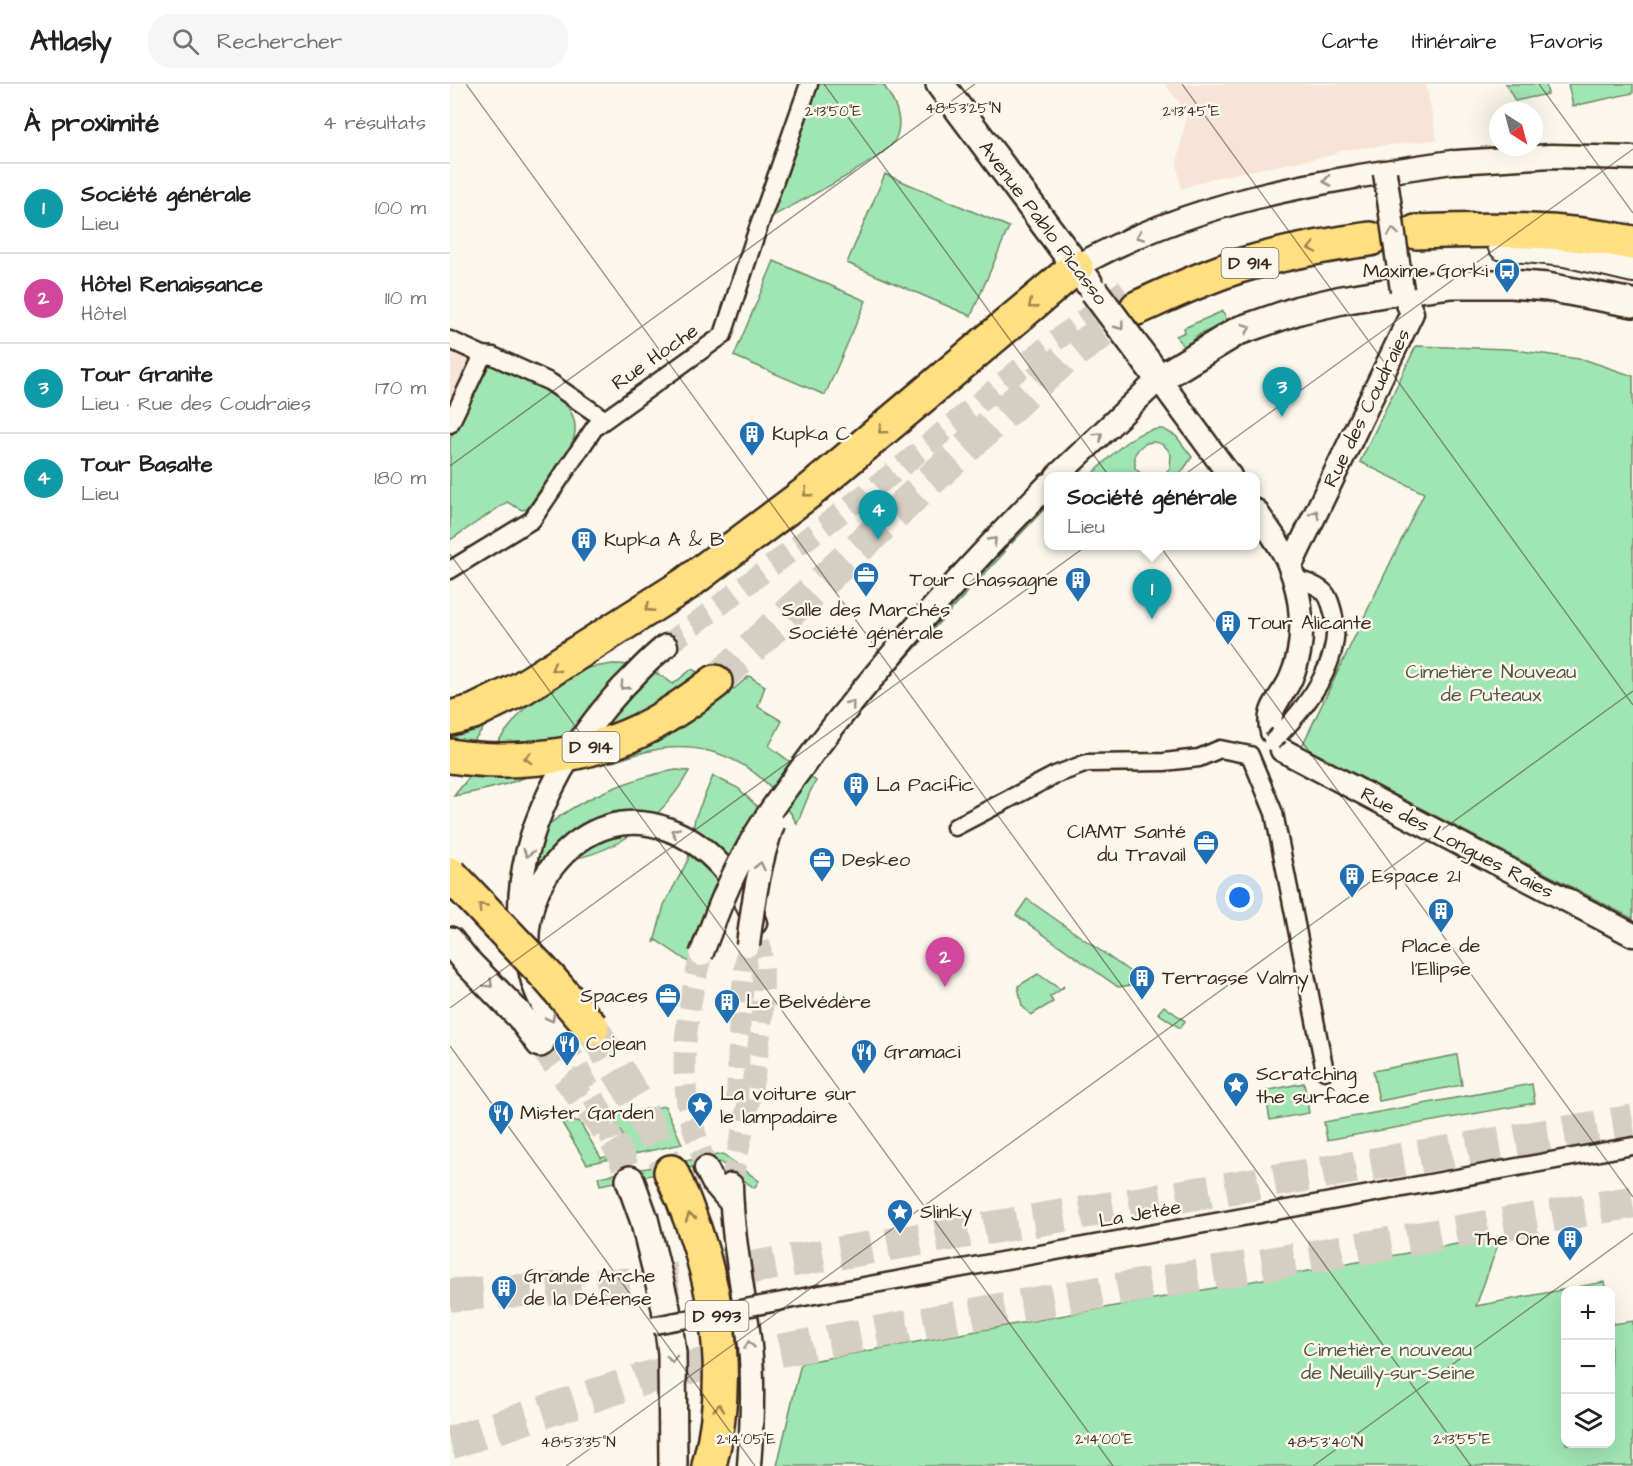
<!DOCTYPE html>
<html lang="fr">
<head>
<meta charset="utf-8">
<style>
  :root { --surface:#fff; --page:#f6f6f6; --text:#202124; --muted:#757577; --line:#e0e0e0; --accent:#1f6fb2 }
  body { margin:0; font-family:"Architects Daughter",sans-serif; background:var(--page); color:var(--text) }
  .controls { position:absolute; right:18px; bottom:18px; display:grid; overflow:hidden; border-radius:12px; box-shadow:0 6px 24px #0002 }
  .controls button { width:54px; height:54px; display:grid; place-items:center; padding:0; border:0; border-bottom:2px solid var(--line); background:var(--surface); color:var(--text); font:30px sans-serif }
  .compass { position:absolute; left:1039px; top:18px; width:54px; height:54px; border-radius:50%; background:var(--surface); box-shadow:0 6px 24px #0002; rotate:144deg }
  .you { position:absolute; left:790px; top:814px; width:21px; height:21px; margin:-15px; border:4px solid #fff; border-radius:50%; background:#1a73e8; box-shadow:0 0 0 9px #1a73e833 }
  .badge { display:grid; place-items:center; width:39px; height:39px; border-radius:50%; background:var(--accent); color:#fff; font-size:20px; font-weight:700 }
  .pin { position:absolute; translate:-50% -50px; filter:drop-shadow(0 2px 3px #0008) }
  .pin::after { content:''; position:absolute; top:32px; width:21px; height:18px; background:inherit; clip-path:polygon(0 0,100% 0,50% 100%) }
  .popup { position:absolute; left:594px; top:388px; width:216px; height:78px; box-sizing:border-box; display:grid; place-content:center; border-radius:12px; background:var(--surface); filter:drop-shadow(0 2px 4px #0005); font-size:20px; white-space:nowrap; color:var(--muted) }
  .popup b { font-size:22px; color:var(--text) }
  .popup::after { content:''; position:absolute; left:50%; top:100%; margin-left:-12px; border:12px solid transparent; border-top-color:var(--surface) }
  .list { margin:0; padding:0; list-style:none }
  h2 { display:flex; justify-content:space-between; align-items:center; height:78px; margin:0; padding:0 24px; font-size:26px }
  h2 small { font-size:20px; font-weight:400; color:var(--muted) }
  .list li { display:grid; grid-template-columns:39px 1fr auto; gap:18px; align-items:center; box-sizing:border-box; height:90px; padding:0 24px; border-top:2px solid var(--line) }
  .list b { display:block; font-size:22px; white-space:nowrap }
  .list p { margin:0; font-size:20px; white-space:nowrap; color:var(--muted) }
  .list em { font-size:20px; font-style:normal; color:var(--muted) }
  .icon { flex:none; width:33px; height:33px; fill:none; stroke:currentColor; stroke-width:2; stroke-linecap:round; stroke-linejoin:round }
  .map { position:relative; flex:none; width:1183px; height:1382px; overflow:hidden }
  header { display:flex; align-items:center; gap:36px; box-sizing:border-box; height:84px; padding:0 30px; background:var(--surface); border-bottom:2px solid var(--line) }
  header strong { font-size:28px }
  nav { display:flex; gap:33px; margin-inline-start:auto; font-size:21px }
  .search { width:420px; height:54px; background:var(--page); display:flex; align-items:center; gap:15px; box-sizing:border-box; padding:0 21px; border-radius:24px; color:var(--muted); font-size:22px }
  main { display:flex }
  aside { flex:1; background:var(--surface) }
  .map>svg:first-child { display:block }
</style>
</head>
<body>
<header>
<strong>Atlasly</strong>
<div class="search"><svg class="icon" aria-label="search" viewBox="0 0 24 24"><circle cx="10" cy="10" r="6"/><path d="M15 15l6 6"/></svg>Rechercher</div>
<nav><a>Carte</a><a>Itinéraire</a><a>Favoris</a></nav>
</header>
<main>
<aside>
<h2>À proximité<small>4 résultats</small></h2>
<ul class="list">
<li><span class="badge" style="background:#0f9aa8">1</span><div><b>Société générale</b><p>Lieu</p></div><em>100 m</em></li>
<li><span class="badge" style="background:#d1479c">2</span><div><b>Hôtel Renaissance</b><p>Hôtel</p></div><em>110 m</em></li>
<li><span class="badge" style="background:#0f9aa8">3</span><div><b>Tour Granite</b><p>Lieu · Rue des Coudraies</p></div><em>170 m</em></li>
<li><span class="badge" style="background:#0f9aa8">4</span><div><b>Tour Basalte</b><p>Lieu</p></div><em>180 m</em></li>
</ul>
</aside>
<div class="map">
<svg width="1183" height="1382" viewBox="0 0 1183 1382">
  <rect width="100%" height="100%" fill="#fbf7ec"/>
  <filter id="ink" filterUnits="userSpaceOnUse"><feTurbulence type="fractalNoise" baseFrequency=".0167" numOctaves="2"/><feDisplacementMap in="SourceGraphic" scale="12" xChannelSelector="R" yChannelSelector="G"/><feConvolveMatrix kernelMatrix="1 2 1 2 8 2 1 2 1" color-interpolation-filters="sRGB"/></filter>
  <g filter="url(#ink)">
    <path fill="#f8e4d6" d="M 715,0 L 976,0 L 987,56 L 892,66 L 883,71 L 763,94 L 731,105 L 727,80 L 737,29 Z
      M 0,265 L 18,273 L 21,279 L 0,325 Z"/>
    <path fill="#a0e6b2" stroke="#6e8868" stroke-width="1.5" d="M 369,0 L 433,0 C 444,17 455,35 445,56 C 436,75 346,119 323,132 Z
      M 1056,0 L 1096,0 L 1098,10 L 1065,17 Z
      M 1118,0 L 1183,0 L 1183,9 L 1123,22 Z
      M 435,90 L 559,143 L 521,232 L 397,179 Z
      M 324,177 L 416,217 L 375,311 L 284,272 Z
      M 773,227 L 778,238 L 746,252 L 743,263 L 736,267 L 726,252 L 735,248 L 734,244 Z
      M 966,262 L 1059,265 L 1136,276 L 1183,292 L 1183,835 L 852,662 L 974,409 L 910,378 Z
      M 38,279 C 71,292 143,313 121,362 L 77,425 L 72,426 L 57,418 L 0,456 L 0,355 L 35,282 Z
      M 713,345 L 726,352 L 742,373 L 729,392 L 713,392 L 720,384 L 721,371 C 713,354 694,354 685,370 L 685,384 L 693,392 L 640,392 C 660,374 683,343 713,345 Z
      M 598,417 L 598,421 L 562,459 L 560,458 Z
      M 553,467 L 555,468 L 445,586 L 443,585 Z
      M 163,580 C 186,580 205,586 223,600 L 242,585 L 251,590 L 264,580 L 284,605 L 299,592 L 315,602 L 308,623 L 332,637 L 319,662 L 366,697 L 360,708 L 347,740 C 320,690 275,659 216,664 C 198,666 180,672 163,678 L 140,654 C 126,663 112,675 97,683 C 69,699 36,706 4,712 L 81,616 L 137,584 Z
      M 38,638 L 0,687 L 0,648 Z
      M 226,686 L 239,687 C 215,732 168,769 116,776 C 99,778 82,777 65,778 C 74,768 82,756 92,747 C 124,716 183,693 226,686 Z
      M 263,692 L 288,704 L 314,729 L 284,778 L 279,773 L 271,782 L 273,801 L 247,854 L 240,879 L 206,856 L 204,859 L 214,821 L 238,776 L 245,734 Z
      M 577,815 L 696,899 L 668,903 L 566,831 Z
      M 588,890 L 610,905 L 614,902 L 613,904 L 600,913 L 603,918 L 581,931 L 572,922 L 568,902 Z
      M 714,922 L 735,937 L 730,944 L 708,929 Z
      M 1007,971 L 1012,1001 L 929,1017 L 923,987 Z
      M 854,999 L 859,1029 L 820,1036 L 815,1007 Z
      M 1082,1000 L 1085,1019 L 877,1056 L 874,1038 Z
      M 215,1022 L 232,1060 L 137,1080 L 112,1039 L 129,1037 L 151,1074 L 182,1067 L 161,1031 Z
      M 273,1070 L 309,1097 L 304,1104 L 270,1078 L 150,1101 L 148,1093 Z
      M 1051,1152 L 1026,1222 L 1154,1198 L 1156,1206 L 1116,1206 L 1116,1360 L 1160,1360 L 1161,1229 L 1163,1240 L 1183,1237 L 1183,1382 L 327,1382 L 351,1279 Z"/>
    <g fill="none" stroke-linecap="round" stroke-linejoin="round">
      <path stroke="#d5cec3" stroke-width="22" stroke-dasharray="22 11" stroke-linecap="butt" d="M 216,562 L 446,387 L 594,265 L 675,206
        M 251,871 C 239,919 229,972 238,1022 C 242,1043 250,1063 256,1084
        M 113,955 L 154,1033 L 162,1056
        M 287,1018 L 290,927 L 298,861
        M 281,1101 C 296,1026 323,933 309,858"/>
      <path stroke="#d5cec3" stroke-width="27" stroke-dasharray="27 14" stroke-linecap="butt" d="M 90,959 L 162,1056 L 170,1069 L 180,1096"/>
      <path stroke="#d5cec3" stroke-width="33" stroke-dasharray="33 16" stroke-linecap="butt" d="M 265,598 L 486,391 L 581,304 L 618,272 L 687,224
        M 142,944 L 185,1014 L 221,1088"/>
      <path stroke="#d5cec3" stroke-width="33" stroke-dasharray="33 16" stroke-linecap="butt" d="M 0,1211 L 181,1200 L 244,1193 L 1183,1037
        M 0,1359 L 193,1295 L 246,1282 L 558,1224 L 1183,1118"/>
      <g stroke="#3b2a1e" stroke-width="21">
        <path id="pedestrian" d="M 0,256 L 33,271 L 43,272 L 100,298 L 154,335
          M 0,340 L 33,271
          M 0,486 L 82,436 L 145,343 L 273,251 L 305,153 L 359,0
          M 829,651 C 858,621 895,573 883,528 C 881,521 879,512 873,507 C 865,500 853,497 843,494
          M 505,743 L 605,691 L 637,679 L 714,678 L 749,674 L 770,665 L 800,671 L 824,729 L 875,987
          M 370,1210 L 1183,1062"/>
      </g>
      <g stroke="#3b2a1e" stroke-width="27">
        <path id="minor" d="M 1007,78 L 1101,72 L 1183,74
          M 626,183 C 743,116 871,97 1002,78
          M 607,392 L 709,295 L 780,392
          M 806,427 C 817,444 830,459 838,478 C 853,513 857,559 841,594 C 832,615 815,624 822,648
          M 840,483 L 962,229 L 952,206
          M 365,666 C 437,572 516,484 598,401
          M 832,666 L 1183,851
          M 70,832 C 68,746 117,664 173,603 C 187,589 201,573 216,562
          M 113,955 C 100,935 86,913 81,890 C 72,854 79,811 103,782 C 171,696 274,751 305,839
          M 256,1084 L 263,1098 L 282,1120
          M 281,1101 C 282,1155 294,1208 300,1262 C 304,1301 302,1342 299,1382"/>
      </g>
      <g stroke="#3b2a1e" stroke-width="32">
        <path id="tertiary" d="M 490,0 L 638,198
          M 697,278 L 709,295 L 788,247 L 849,226 L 892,216 L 952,206 L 1000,200 L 1061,200 L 1097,203 L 1183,219
          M 0,857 L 15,876 L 70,932 L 90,959
          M 180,1096 L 194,1135 L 216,1224 L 222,1269 L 223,1382"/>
      </g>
      <g stroke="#3b2a1e" stroke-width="36">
        <path id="secondary" d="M 1054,160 L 1115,166 L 1183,182"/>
      </g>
      <g stroke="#3b2a1e" stroke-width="38">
        <path id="primary" d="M 687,224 C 720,209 754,193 789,182 C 832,169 876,161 920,155
          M 0,634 L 23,628 L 72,604 L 236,500 L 361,406 L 626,183
          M 0,672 C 65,682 141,673 199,642 C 223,629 244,614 265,598
          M 221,1088 C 264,1179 285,1283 259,1382"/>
      </g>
      <g stroke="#3b2a1e" stroke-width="38">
        <path id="motorway" d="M 966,148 C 1039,145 1111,144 1183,159"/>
      </g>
      <use href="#pedestrian" stroke="#fbf7ec" stroke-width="16"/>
      <use href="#minor" stroke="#fbf7ec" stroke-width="22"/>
      <use href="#tertiary" stroke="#fbf7ec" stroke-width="27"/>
      <use href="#secondary" stroke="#fbf7ec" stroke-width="32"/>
      <use href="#primary" stroke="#ffdf80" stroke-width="33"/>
      <use href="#motorway" stroke="#ffdf80" stroke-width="33"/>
      <g stroke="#3b2a1e" stroke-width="21" stroke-linecap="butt">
        <path id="pedestrian-bridge" d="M 822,658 L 829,651
          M 205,1241 L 370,1210"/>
      </g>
      <g stroke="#3b2a1e" stroke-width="27" stroke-linecap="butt">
        <path id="minor-bridge" d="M 935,89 L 952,206
          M 298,861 C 303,819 309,779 323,740
          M 251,871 C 264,837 277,801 295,769 C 314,732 341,699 365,666"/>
      </g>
      <g stroke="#3b2a1e" stroke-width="32" stroke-linecap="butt">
        <path id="tertiary-bridge" d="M 644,207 L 697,278"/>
      </g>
      <g stroke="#3b2a1e" stroke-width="38" stroke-linecap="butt">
        <path id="primary-bridge" d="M 0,790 L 98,893 L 142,944"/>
      </g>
      <use href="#pedestrian-bridge" stroke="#fbf7ec" stroke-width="16"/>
      <use href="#minor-bridge" stroke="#fbf7ec" stroke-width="22"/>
      <use href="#tertiary-bridge" stroke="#fbf7ec" stroke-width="27"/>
      <use href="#primary-bridge" stroke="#ffdf80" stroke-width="33"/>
    </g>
    <defs><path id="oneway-chevron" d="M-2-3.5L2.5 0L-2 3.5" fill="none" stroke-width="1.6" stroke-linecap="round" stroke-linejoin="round" transform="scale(1.5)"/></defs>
    <g stroke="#9b9085">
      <use href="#oneway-chevron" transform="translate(877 97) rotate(171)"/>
      <use href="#oneway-chevron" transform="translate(943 148) rotate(-98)"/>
      <use href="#oneway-chevron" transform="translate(690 152) rotate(157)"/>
      <use href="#oneway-chevron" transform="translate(670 242) rotate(53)"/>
      <use href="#oneway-chevron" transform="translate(797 244) rotate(-20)"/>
      <use href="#oneway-chevron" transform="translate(649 352) rotate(-43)"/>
      <use href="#oneway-chevron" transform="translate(865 430) rotate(-64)"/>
      <use href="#oneway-chevron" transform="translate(543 457) rotate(-47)"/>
      <use href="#oneway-chevron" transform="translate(174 602) rotate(133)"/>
      <use href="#oneway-chevron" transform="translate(401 620) rotate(-51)"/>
      <use href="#oneway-chevron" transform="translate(225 748) rotate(-156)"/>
      <use href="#oneway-chevron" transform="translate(78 769) rotate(103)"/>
      <use href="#oneway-chevron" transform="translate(310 782) rotate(-77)"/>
      <use href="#oneway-chevron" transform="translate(39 900) rotate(45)"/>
      <use href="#oneway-chevron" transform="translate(101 934) rotate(61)"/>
      <use href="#oneway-chevron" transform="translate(299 1261) rotate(-96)"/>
      <use href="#oneway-chevron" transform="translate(222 1275) rotate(88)"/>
    </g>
    <g stroke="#9d844f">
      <use href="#oneway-chevron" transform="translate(862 164) rotate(168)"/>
      <use href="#oneway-chevron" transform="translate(582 221) rotate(140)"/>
      <use href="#oneway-chevron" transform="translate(432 346) rotate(140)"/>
      <use href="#oneway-chevron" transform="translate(357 409) rotate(142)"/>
      <use href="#oneway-chevron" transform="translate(199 524) rotate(147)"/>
      <use href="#oneway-chevron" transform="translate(105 584) rotate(149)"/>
      <use href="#oneway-chevron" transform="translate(78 674) rotate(175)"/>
      <use href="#oneway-chevron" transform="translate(32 823) rotate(-133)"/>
      <use href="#oneway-chevron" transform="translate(240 1133) rotate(-109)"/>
      <use href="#oneway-chevron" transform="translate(269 1324) rotate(-85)"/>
    </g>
  </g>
  <path fill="none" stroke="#3b2a1e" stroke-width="1.5" stroke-opacity="0.45" d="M 16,0 L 1021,1382M 374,0 L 1183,1113M 732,0 L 1183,621M 1089,0 L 1183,129M 0,382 L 525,0M 0,470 L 663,1382M 0,924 L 1183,65M 0,962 L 305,1382M 116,1382 L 1183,607M 863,1382 L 1183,1149"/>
  <defs>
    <g id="bus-pin" transform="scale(1.35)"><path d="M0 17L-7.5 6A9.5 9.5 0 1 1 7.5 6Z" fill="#1f6fb2" stroke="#fbf7ec"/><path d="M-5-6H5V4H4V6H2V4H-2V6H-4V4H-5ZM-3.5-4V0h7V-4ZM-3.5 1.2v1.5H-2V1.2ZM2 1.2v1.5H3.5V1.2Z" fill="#fff"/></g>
    <g id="building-pin" transform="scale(1.35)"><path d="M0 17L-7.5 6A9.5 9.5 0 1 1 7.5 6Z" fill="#1f6fb2" stroke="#fbf7ec"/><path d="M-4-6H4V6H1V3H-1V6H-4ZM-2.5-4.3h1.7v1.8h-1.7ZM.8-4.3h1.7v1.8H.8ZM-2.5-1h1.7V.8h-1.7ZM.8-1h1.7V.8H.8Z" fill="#fff"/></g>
    <g id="office-pin" transform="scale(1.35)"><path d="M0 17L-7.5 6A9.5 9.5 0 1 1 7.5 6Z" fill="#1f6fb2" stroke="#fbf7ec"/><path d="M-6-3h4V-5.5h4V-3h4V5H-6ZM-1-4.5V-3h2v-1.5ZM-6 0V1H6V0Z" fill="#fff"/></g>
    <g id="restaurant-pin" transform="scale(1.35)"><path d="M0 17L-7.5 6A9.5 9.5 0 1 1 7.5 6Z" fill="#1f6fb2" stroke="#fbf7ec"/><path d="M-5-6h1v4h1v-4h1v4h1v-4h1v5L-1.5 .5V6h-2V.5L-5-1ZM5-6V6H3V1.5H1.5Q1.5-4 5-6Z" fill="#fff"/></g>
    <g id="sight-pin" transform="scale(1.35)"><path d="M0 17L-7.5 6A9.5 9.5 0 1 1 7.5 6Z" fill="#1f6fb2" stroke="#fbf7ec"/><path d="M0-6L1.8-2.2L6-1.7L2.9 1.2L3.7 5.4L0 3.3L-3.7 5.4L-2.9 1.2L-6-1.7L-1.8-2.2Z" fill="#fff"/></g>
  </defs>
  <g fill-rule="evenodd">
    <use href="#bus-pin" x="1057" y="187"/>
    <use href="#building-pin" x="302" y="350"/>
    <use href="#building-pin" x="134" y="456"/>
    <use href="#office-pin" x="416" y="491"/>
    <use href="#building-pin" x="628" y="496"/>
    <use href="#building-pin" x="778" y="539"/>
    <use href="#building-pin" x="406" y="701"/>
    <use href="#office-pin" x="756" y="759"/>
    <use href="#office-pin" x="372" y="776"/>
    <use href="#building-pin" x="902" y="792"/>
    <use href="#building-pin" x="991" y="827"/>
    <use href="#building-pin" x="692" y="894"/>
    <use href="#office-pin" x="218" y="912"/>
    <use href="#building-pin" x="277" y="918"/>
    <use href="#restaurant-pin" x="117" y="960"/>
    <use href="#restaurant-pin" x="414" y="968"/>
    <use href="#sight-pin" x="786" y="1001"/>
    <use href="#sight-pin" x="250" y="1021"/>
    <use href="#restaurant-pin" x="51" y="1029"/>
    <use href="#sight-pin" x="450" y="1128"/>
    <use href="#building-pin" x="1120" y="1155"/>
    <use href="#building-pin" x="54" y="1204"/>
  </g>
  <g text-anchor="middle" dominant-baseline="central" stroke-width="5" stroke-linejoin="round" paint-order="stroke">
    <g fill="#fbf7ec" stroke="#75685c" stroke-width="1.5">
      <rect x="771.5" y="164" width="57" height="30" rx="4.5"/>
      <rect x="112.5" y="648" width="57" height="30" rx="4.5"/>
      <rect x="235.5" y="1217" width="63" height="30" rx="4.5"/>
    </g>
    <g font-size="18" font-weight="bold" fill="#3b2a1e">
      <text x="800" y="179">D 914</text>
      <text x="141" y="663">D 914</text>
      <text x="267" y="1232">D 993</text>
    </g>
    <g font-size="20" fill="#3b2a1e" stroke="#fbf7ec">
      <text transform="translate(593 139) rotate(53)">Avenue Pablo Picasso</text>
      <text transform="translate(205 273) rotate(-35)">Rue Hoche</text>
      <text transform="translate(917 324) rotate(-64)">Rue des Coudraies</text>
      <text transform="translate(1007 759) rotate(28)">Rue des Longues Raies</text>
      <text transform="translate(690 1130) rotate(-10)">La Jetée</text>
    </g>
    <g font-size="20" fill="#3b2a1e" stroke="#fbf7ec" text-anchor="start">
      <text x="1038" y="187" text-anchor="end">Maxime Gorki</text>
      <text x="322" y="350">Kupka C</text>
      <text x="154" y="456">Kupka A &amp; B</text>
      <text x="608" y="496" text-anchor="end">Tour Chassagne</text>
      <text x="416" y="526" text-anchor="middle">Salle des Marchés<tspan x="416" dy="23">Société générale</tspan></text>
      <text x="798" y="539">Tour Alicante</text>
      <text x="426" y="701">La Pacific</text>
      <text x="736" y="748" text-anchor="end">CIAMT Santé<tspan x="736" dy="23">du Travail</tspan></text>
      <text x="392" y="776">Deskeo</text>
      <text x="922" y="792">Espace 21</text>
      <text x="991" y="862" text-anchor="middle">Place de<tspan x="991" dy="23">l'Ellipse</tspan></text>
      <text x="712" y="894">Terrasse Valmy</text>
      <text x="198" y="912" text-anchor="end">Spaces</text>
      <text x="296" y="918">Le Belvédère</text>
      <text x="136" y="960">Cojean</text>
      <text x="434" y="968">Gramaci</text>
      <text x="806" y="990">Scratching<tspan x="806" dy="23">the surface</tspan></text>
      <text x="270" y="1010">La voiture sur<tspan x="270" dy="23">le lampadaire</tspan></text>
      <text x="70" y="1029">Mister Garden</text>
      <text x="470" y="1128">Slinky</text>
      <text x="1100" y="1155" text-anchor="end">The One</text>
      <text x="74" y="1192">Grande Arche<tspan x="74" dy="23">de la Défense</tspan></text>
    </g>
    <g font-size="20" fill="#545943" stroke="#fbf7ec">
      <text x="1041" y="588">Cimetière Nouveau<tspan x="1041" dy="23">de Puteaux</tspan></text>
      <text x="938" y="1266">Cimetière nouveau<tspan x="938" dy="23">de Neuilly-sur-Seine</tspan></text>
    </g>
  </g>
  <g font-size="15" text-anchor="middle" fill="#3b2a1e" stroke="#fbf7ec" stroke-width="5" stroke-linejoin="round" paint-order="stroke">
    <text x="513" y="29">48°53'25"N</text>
    <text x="383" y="32">2°13'50"E</text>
    <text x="741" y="32">2°13'45"E</text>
    <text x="296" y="1360">2°14'05"E</text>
    <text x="654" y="1360">2°14'00"E</text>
    <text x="1012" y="1360">2°13'55"E</text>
    <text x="128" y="1363">48°53'35"N</text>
    <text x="875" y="1363">48°53'40"N</text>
  </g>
</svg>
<div class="controls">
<button>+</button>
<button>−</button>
<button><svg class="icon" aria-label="layers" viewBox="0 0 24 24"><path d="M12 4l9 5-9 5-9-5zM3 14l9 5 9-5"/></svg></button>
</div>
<svg class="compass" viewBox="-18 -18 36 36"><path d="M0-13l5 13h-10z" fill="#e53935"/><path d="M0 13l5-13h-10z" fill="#757577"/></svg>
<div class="you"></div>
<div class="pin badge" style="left:702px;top:535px;background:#0f9aa8">1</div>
<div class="popup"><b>Société générale</b>Lieu</div>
<div class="pin badge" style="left:495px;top:903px;background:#d1479c">2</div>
<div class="pin badge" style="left:832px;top:333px;background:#0f9aa8">3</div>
<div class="pin badge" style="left:428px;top:456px;background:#0f9aa8">4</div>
</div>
</main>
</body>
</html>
